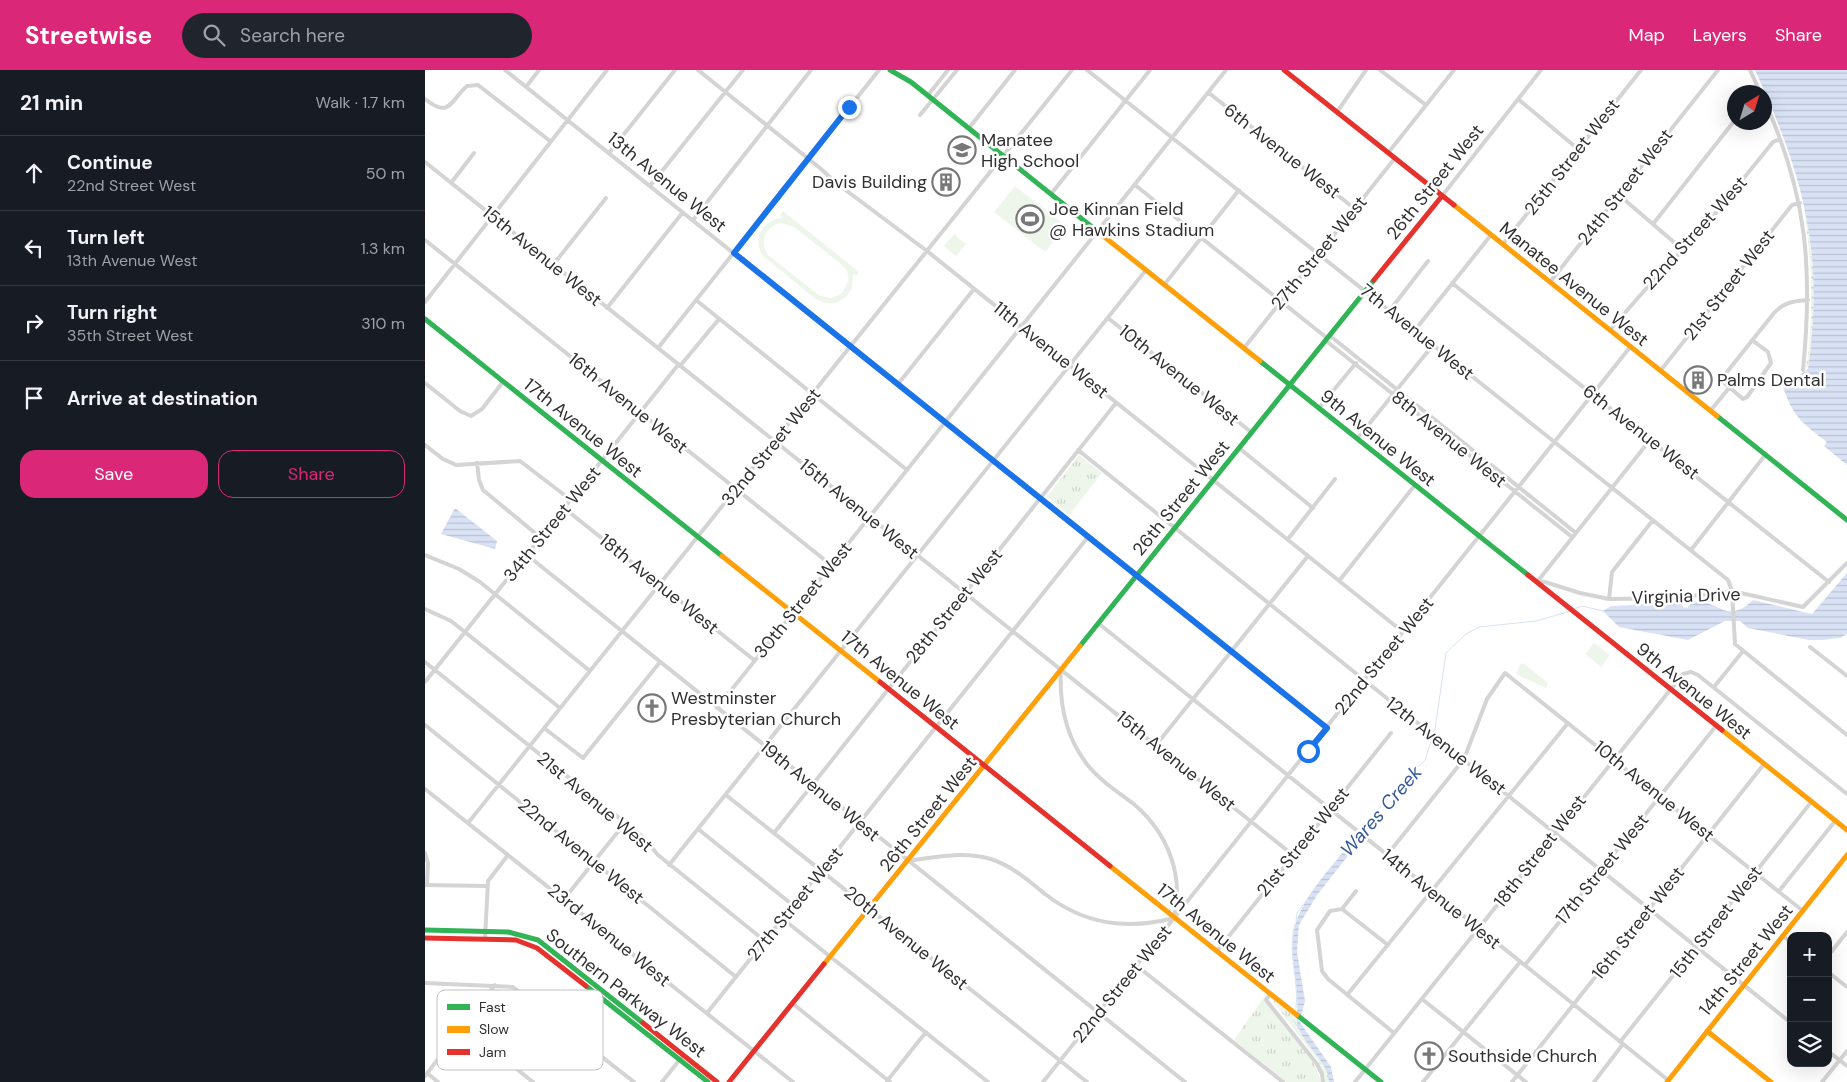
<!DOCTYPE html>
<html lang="en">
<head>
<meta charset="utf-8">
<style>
  :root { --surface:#171b24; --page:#20242c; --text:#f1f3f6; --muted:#9ea1a6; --line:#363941; --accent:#db2777 }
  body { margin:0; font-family:"DM Sans",sans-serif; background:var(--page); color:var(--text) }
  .controls { position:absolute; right:15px; bottom:15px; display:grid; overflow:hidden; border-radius:10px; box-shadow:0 5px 20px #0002 }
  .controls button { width:45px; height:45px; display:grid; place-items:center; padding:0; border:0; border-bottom:1px solid var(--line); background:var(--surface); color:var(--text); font:25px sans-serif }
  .compass { position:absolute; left:1302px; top:15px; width:45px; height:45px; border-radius:50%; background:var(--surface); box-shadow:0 5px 20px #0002; rotate:38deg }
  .stop { position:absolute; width:15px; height:15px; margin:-11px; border:4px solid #1a73e8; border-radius:50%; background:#fff }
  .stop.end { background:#1a73e8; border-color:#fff; box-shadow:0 1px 5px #0008 }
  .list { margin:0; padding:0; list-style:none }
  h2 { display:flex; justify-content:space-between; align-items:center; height:65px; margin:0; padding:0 20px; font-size:21px }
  h2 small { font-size:16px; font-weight:400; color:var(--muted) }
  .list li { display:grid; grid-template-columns:32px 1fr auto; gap:15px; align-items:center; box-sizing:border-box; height:75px; padding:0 20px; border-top:1px solid var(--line) }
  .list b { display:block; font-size:19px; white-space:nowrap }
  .list p { margin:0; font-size:16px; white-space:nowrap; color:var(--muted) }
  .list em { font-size:16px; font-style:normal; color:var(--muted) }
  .actions { display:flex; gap:10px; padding:15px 20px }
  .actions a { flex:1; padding:11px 0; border:1px solid var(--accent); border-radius:15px; text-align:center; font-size:18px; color:var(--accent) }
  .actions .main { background:var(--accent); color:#fff }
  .icon { flex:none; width:28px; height:28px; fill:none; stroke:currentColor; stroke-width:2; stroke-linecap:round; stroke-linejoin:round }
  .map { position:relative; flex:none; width:1422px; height:1012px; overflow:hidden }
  header { display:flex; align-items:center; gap:30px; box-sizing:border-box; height:70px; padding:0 25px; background:var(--accent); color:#fff }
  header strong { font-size:24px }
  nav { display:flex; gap:28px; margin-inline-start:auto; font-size:18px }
  .search { width:350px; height:45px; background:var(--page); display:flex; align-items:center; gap:12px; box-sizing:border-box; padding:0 18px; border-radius:28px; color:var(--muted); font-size:19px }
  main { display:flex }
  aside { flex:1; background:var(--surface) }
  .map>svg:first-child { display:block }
</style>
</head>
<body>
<header>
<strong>Streetwise</strong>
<div class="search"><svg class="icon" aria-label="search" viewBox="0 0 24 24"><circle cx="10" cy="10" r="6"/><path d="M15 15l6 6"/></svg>Search here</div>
<nav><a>Map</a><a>Layers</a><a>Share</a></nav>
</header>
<main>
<aside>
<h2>21 min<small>Walk · 1.7 km</small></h2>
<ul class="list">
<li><svg class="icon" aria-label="ahead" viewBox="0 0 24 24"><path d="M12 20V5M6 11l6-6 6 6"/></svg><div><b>Continue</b><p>22nd Street West</p></div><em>50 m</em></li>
<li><svg class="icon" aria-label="left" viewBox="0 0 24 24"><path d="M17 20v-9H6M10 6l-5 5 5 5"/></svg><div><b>Turn left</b><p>13th Avenue West</p></div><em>1.3 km</em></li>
<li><svg class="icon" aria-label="right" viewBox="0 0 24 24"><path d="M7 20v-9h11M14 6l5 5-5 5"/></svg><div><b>Turn right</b><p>35th Street West</p></div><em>310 m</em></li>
<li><svg class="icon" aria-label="arrive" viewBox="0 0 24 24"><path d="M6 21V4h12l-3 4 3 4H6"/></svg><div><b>Arrive at destination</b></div></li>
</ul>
<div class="actions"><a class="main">Save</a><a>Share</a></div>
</aside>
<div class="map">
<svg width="1422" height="1012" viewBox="0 0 1422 1012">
  <defs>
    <pattern id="grass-dots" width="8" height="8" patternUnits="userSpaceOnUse" patternTransform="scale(1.25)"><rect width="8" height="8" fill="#eef6ec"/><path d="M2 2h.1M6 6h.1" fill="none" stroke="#ccd3cb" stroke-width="1.8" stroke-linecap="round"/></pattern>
    <pattern id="park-tufts" width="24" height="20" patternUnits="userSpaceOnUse" patternTransform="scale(1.25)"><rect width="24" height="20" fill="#eef6ec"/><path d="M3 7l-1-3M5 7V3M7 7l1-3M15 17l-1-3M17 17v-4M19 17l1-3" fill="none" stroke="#ccd3cb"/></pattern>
    <pattern id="water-rules" width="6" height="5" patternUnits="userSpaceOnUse" patternTransform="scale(1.25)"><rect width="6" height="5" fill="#d8e2f4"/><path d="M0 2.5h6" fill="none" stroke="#bac2d2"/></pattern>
  </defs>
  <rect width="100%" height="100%" fill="#fff"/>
  <path fill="url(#grass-dots)" d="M 1380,138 C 1388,184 1393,231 1386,278 C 1385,285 1385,294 1381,300 C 1389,245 1387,193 1379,139 Z"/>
  <path fill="url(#park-tufts)" d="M 654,385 L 677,403 L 644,445 L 622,427 Z
    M 841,924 L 840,931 L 890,995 L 896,1012 L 861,1012 L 809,970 Z
    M 845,927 L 872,948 L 879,965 L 904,1004 L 904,1012 L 900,1012 L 899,1004 L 894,992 Z"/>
  <path fill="#eef6ec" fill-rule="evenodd" d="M 590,116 L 641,156 L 620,182 L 569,142 Z
    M 358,141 L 434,202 L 431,206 L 428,204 L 427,218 L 421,227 L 411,233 L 400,233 L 389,228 L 337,185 C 328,168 337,150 357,148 L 355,145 ZM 355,153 L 369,157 L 416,194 L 422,201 L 424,210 L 417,223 L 407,228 L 395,226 L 343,185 C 334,172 340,157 355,153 Z
    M 529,164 L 541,174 L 531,186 L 519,176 Z
    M 1169,573 L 1185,585 L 1176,597 L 1160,584 Z
    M 1098,593 L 1123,613 L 1121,618 L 1091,604 L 1095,595 Z"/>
  <path fill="url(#water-rules)" d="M 1330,0 L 1422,0 L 1422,395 L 1399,376 L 1402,372 C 1378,354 1368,347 1358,317 L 1383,299 C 1400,183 1378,104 1330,0 Z
    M 30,438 L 72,471 L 70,479 L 16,464 Z
    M 1422,503 L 1422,564 L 1415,568 L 1397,570 L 1384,570 L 1323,558 L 1315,551 L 1300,551 L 1263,570 L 1194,557 L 1178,541 L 1186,536 L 1256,533 L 1258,537 L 1262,538 L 1267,532 C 1296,529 1300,556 1328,530 L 1387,544 Z
    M 933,765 L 937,768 L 892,825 L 874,855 L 872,882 L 880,931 L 876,946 L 872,943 C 874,917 866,892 868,867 C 871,831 911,792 933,765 Z
    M 872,948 L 906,997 L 909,1012 L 904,1012 C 904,990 870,969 872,948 Z"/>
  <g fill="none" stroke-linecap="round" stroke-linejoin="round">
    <path stroke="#d8e2f4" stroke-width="1" d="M 1149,539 L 1157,536 L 1178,541
      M 905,799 L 954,738 L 1000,690 L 1010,659 L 1021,583 L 1041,564 L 1054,557 L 1111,551 L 1146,541
      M 871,851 L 872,843 L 889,820
      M 870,854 C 862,885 874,908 871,938
      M 868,950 L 876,961"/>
    <path stroke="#d4d4d4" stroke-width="4" d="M 80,0 L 901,658
      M 273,0 L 395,98 L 410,112 L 502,181 L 978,562
      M 662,0 L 1303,510 L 1307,521 L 1310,574 L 1422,665
      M 955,0 L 1001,35
      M 1325,0 L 1335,22
      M 101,17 L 114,0
      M 784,23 L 930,139
      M 503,25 L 523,0
      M 0,29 C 25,49 25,31 42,16 L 53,15 L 125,71
      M 1093,29 L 1153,79
      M 1340,32 C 1382,125 1388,199 1378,300
      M 912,42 L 941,0
      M 495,45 L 532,0
      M 544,58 L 590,0
      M 184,83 L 250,0
      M 963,83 L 1029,0
      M 0,92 L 868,785
      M 26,113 L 49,83
      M 710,115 L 902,268
      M 225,116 L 318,0
      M 626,124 L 725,0
      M 1194,125 L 1258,180
      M 1017,126 L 1116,0
      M 268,150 L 386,0
      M 1228,154 L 1310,50
      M 0,170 L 406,495
      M 1078,174 L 1216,0
      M 128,195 L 181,128
      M 1125,212 L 1293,0
      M 1027,213 L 1404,512
      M 739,215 L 814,120
      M 271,230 L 482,400
      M 0,232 L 182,0
      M 182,238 L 258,142
      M 965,240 L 1003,191
      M 683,248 L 826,362
      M 990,260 L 1066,165
      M 1185,260 L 1232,206 L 1272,166 L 1348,72 L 1355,69
      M 904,265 L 1151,463
      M 900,270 L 1147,467
      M 1327,270 L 1343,282 L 1346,293 L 1322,327 L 1318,329 L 1296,310 L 1298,307 L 1349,243 C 1359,232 1369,231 1383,230
      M 233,278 L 454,0
      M 819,278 L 970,88
      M 255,296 L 294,249
      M 1236,300 L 1367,135 L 1375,133
      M 0,313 L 35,341 L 46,346 L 57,339 L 78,312
      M 473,314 L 549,219
      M 894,338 L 931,293
      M 1286,340 L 1304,318
      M 932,369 L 1008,275
      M 0,375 L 18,389 L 31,395 L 95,391 L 146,430
      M 814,378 L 888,438
      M 653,380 L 1366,953
      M 52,393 L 54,410 L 58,420 L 116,468
      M 139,438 L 329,590
      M 863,469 L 910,409
      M 1266,480 L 1341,384
      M 0,485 L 34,499 L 55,512 L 165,601
      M 102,485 L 760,1012
      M 914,511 L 990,415
      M 1112,512 L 1120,512 L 1155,523 L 1184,529 L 1252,528 L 1307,521 L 1378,537 L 1422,493
      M 1112,512 L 1225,370
      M 1184,529 L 1187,502 L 1228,450
      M 0,539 L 26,551 L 135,638
      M 673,553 L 1243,1010
      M 1385,577 L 1422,606
      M 0,592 L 219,768 L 233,785 L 340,871
      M 0,612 L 253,295
      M 1289,617 L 1318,581
      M 292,638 L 801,0
      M 0,655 L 311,907
      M 119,658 L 158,688 L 235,592
      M 731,675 L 883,486
      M 0,719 L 368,1012
      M 301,725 L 662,1012
      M 43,753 L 647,0
      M 273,759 L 369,836
      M 349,763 L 691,333
      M 0,783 L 3,793 L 2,815
      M 962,785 L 1039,689 L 1062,629 L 1080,603 L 1378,841
      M 483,791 C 511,787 538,781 566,789 C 587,796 603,810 620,824 C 660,855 702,860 749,848 C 759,805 743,764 710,735 C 693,722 674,710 661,693 C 640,665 634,633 636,599
      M 244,795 L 721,200
      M 0,815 L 62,816
      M 1354,821 L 1411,750
      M 139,829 L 200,753
      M 917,839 L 905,841 L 892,860 L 897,901 L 903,909 L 969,963
      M 917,839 L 963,875
      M 917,839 L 931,821
      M 358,849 L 563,1012
      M 1358,866 L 1366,872
      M 60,869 L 63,811 L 83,785
      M 792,881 L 966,663
      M 1403,886 L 1422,862
      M 1100,895 L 1291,656
      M 712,896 L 858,1012
      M 1403,902 L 1422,917
      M 0,913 L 88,917 L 209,1012
      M 845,924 L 841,930 L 892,994 L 897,1004 L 898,1012
      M 922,925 L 1143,653
      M 997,929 L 1101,1012
      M 367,933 L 465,1012
      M 282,943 L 663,467
      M 38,956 L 108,1012
      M 1195,972 L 1387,731
      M 1403,981 L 1422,996
      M 2,1003 L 13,1012
      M 0,1006 L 70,915
      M 462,1011 L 501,962
      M 237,1012 L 256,988
      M 618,1012 L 1206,276
      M 930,1012 L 1258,604 L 1266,602 L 1273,605 L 1422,724
      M 998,1012 L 1095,892
      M 1087,1012 L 1339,694
      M 1169,1012 L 1198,974
      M 1397,1012 L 1422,981"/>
    <path stroke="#30b455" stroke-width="5" d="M 465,0 L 486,12 L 672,161
      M 0,249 L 297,486
      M 835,291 L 1103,505
      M 1292,346 L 1422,450
      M 655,576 L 949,210
      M 0,860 L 83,862 L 113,870 L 218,953
      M 161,916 L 283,1012
      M 872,945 L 956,1012"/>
    <path stroke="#ff9f0a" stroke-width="5" d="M 1029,135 L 1292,346
      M 672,161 L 835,291
      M 297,486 L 455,612
      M 1297,660 L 1422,760
      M 685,796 L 872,945
      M 399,894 L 655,576
      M 1282,961 L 1346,1012
      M 1242,1012 L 1422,785"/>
    <path stroke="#e5322d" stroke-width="5" d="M 859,0 L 1029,135
      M 949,210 L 1017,126
      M 1103,505 L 1297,660
      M 455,612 L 685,796
      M 0,868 L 91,870 L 112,878 L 161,916
      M 218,953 L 292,1012
      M 304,1012 L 399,894"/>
  </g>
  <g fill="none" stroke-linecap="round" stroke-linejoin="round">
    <path stroke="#1a73e8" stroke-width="6" d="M 424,37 L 309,183 L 902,658 L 883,681"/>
  </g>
  <defs>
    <g id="school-ring" transform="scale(1.4375)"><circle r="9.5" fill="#fff" stroke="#787878" stroke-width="1.5"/><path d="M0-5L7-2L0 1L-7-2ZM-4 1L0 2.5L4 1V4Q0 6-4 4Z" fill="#787878"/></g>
    <g id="building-ring" transform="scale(1.4375)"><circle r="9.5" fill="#fff" stroke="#787878" stroke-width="1.5"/><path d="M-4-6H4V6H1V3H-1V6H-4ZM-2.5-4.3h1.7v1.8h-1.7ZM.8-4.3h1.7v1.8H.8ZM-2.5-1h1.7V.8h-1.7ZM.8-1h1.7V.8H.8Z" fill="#787878"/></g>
    <g id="stadium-ring" transform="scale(1.4375)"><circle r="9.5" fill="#fff" stroke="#787878" stroke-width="1.5"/><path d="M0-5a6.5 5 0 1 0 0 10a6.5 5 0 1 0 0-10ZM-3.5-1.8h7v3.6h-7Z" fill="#787878"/></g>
    <g id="church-ring" transform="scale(1.4375)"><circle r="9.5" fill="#fff" stroke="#787878" stroke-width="1.5"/><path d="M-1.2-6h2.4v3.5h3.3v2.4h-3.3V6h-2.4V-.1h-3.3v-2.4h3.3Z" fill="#787878"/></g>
  </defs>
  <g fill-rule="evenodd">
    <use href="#school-ring" x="537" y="80"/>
    <use href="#building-ring" x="521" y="112"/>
    <use href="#stadium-ring" x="605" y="149"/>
    <use href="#building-ring" x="1273" y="310"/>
    <use href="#church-ring" x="227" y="638"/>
    <use href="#church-ring" x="1004" y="986"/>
  </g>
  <g text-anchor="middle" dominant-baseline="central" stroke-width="5" stroke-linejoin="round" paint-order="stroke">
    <g font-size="18" fill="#303030" stroke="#fff" text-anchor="start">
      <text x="556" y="70">Manatee<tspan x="556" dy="21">High School</tspan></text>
      <text x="502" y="112" text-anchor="end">Davis Building</text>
      <text x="624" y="139">Joe Kinnan Field<tspan x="624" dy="21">@ Hawkins Stadium</tspan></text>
      <text x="1292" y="310">Palms Dental</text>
      <text x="246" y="628">Westminster<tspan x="246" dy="21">Presbyterian Church</tspan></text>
      <text x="1023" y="986">Southside Church</text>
    </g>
    <g font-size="18" fill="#303030" stroke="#fff">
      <text transform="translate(857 81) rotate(38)">6th Avenue West</text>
      <text transform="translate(1147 87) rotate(-52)">25th Street West</text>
      <text transform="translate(242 112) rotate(39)">13th Avenue West</text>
      <text transform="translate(1010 112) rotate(-51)">26th Street West</text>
      <text transform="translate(1200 117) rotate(-52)">24th Street West</text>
      <text transform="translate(1270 163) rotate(-48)">22nd Street West</text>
      <text transform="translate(894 183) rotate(-51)">27th Street West</text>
      <text transform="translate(117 186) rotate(39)">15th Avenue West</text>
      <text transform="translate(1149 214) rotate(39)">Manatee Avenue West</text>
      <text transform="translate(1304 215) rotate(-52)">21st Street West</text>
      <text transform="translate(992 262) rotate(39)">7th Avenue West</text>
      <text transform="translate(626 280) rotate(39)">11th Avenue West</text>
      <text transform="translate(754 305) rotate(39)">10th Avenue West</text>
      <text transform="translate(203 333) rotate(39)">16th Avenue West</text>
      <text transform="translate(158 358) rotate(39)">17th Avenue West</text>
      <text transform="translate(1216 362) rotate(38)">6th Avenue West</text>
      <text transform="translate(953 368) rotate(39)">9th Avenue West</text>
      <text transform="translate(1024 369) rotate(39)">8th Avenue West</text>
      <text transform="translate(346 377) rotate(-51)">32nd Street West</text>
      <text transform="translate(756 428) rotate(-51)">26th Street West</text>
      <text transform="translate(434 439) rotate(39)">15th Avenue West</text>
      <text transform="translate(127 454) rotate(-51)">34th Street West</text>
      <text transform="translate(234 514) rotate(39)">18th Avenue West</text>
      <text transform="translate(1261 526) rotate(-2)">Virginia Drive</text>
      <text transform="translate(378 530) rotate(-51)">30th Street West</text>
      <text transform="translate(529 536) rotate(-51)">28th Street West</text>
      <text transform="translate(959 586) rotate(-51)">22nd Street West</text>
      <text transform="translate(475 610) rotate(39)">17th Avenue West</text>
      <text transform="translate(1269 621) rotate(39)">9th Avenue West</text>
      <text transform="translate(1021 676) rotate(38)">12th Avenue West</text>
      <text transform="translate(751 691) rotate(39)">15th Avenue West</text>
      <text transform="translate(395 721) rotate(39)">19th Avenue West</text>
      <text transform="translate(1229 721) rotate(39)">10th Avenue West</text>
      <text transform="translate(170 732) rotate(40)">21st Avenue West</text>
      <text transform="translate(503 744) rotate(-51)">26th Street West</text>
      <text transform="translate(878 772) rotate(-51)">21st Street West</text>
      <text transform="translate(156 781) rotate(39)">22nd Avenue West</text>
      <text transform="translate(1115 781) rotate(-52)">18th Street West</text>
      <text transform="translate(1177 799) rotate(-51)">17th Street West</text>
      <text transform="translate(1016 829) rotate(39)">14th Avenue West</text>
      <text transform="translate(370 834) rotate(-51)">27th Street West</text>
      <text transform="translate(1291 852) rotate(-52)">15th Street West</text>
      <text transform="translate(1213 853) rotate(-52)">16th Street West</text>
      <text transform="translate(791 863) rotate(39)">17th Avenue West</text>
      <text transform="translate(184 865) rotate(39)">23rd Avenue West</text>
      <text transform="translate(481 868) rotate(39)">20th Avenue West</text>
      <text transform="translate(1321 890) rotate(-51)">14th Street West</text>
      <text transform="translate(697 914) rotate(-51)">22nd Street West</text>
      <text transform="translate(201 923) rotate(38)">Southern Parkway West</text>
    </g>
    <g font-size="19" font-style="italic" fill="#355a9b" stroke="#fff">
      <text transform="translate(956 741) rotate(-49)">Wares Creek</text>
    </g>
  </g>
  <rect x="12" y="920" width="166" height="80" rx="8" fill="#fff" stroke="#c1c1c1" stroke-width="1"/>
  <rect x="22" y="934" width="23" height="6" fill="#30b455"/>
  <rect x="22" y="956" width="23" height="7" fill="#ff9f0a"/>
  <rect x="22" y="979" width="23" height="6" fill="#e5322d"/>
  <g font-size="14" fill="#303030">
    <text x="54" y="942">Fast</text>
    <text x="54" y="964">Slow</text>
    <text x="54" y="987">Jam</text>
  </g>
</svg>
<div class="controls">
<button>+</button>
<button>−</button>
<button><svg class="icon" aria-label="layers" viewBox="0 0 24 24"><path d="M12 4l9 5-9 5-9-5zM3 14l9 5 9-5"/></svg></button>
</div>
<svg class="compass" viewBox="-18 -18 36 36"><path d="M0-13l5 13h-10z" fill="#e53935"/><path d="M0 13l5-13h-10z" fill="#9ea1a6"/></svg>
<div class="stop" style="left:883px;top:681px"></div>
<div class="stop end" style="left:424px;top:37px"></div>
</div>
</main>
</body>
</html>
